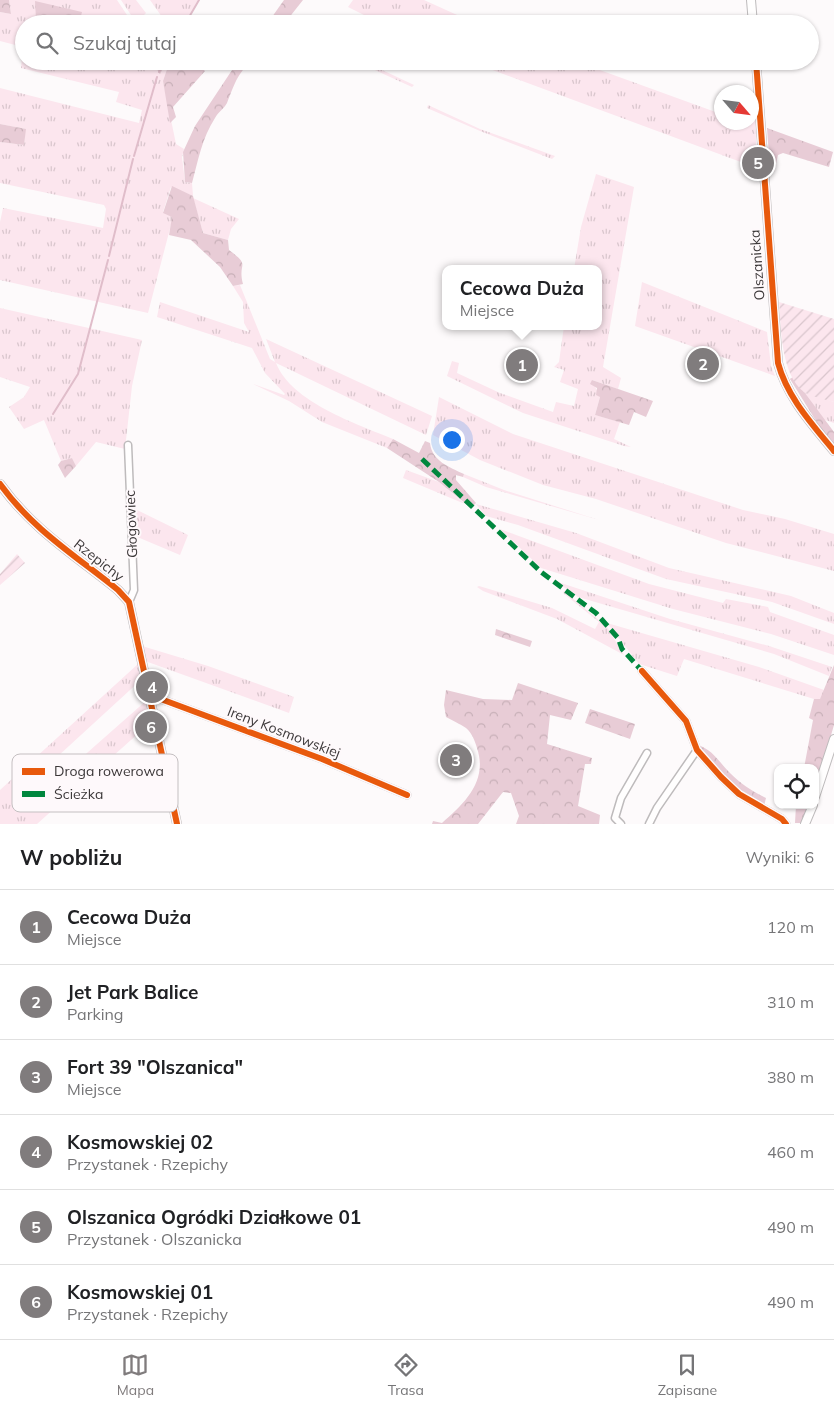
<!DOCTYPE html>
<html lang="pl">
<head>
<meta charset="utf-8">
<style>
  :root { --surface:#fff; --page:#f6f6f6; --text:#202124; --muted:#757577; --line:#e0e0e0; --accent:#807c7d }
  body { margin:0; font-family:Mulish,sans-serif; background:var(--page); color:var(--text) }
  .controls { position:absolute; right:15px; bottom:15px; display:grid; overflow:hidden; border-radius:10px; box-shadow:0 1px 4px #0004 }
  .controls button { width:45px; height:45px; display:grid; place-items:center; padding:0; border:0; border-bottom:1px solid var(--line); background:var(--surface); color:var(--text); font:25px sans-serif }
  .compass { position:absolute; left:714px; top:85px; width:45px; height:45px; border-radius:50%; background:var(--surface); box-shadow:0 1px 4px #0004; rotate:118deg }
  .you { position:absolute; left:451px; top:439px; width:18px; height:18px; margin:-12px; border:4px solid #fff; border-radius:50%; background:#1a73e8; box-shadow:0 0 0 8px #1a73e833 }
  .badge { display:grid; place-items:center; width:32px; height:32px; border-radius:50%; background:var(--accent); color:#fff; font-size:16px; font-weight:700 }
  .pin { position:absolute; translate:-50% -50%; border:2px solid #fff; box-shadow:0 1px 5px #0006 }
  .popup { position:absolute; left:442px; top:265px; width:160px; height:65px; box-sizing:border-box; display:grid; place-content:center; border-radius:10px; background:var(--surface); filter:drop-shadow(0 1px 4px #0005); font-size:16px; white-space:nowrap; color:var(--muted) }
  .popup b { font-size:19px; color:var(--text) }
  .popup::after { content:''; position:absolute; left:50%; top:100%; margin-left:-10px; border:10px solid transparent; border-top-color:var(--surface) }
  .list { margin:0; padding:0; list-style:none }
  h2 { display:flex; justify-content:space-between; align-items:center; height:65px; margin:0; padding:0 20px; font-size:21px }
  h2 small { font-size:16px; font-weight:400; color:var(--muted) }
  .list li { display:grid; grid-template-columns:32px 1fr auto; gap:15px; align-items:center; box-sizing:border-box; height:75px; padding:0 20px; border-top:1px solid var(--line) }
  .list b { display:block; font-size:19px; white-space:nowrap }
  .list p { margin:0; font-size:16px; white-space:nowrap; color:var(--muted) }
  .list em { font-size:16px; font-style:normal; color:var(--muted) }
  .icon { flex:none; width:28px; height:28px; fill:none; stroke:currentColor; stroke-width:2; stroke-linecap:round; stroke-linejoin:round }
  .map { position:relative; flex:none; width:834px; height:824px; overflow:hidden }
  .search { position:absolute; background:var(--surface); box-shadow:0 1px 4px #0004; left:15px; right:15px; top:15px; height:55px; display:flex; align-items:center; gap:12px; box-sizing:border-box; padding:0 18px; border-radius:28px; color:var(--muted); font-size:19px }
  .sheet { height:515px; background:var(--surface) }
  nav { display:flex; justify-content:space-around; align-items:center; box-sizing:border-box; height:70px; border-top:1px solid var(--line); background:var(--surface); font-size:14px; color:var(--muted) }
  nav a { display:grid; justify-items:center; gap:2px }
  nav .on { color:var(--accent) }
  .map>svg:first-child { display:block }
</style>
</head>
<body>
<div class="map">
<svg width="834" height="824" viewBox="0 0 834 824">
  <defs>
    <pattern id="grass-tufts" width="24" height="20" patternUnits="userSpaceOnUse" patternTransform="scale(1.25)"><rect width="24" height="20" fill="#fce6ee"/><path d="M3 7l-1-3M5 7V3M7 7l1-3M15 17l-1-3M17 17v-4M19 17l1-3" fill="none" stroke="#d9c6cd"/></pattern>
    <pattern id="forest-crowns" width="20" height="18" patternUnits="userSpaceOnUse" patternTransform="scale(1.25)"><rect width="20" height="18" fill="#e8ccd6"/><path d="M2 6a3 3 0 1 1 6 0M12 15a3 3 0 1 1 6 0" fill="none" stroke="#c8b0b8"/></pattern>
    <pattern id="garden-furrows" width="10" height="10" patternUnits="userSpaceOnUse" patternTransform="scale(1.25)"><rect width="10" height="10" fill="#fce6ee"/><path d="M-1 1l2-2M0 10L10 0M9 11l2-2" fill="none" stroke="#d9c6cd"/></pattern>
  </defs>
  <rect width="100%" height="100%" fill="#fdfafb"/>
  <path fill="url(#grass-tufts)" d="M 9,0 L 117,0 L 133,24 L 24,24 L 24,61 L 128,61 L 131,68 L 143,69 L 148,65 L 168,66 L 163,81 L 176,144 L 184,149 L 182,157 L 185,182 L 192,183 L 193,196 L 171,187 L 163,212 L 173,217 L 148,313 L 0,280 L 0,222 L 3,208 L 103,228 L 106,209 L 104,205 L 0,183 L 0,142 L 24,145 L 25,129 L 0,124 L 0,88 L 139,123 L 142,110 L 116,102 L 119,92 L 21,68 L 23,47 L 0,41 L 0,12 L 11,14 Z
    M 121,0 L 136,0 L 146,13 L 143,16 L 147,24 L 137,24 Z
    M 150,0 L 198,0 L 184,24 L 167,24 Z
    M 353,0 L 424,0 L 477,24 L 382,24 L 348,7 Z
    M 355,61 L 363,61 L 414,85 L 412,87 Z
    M 468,61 L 575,61 L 721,114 L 722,122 L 752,122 L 752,114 L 755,114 L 757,168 Z
    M 428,105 L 480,129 L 555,156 L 552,159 L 480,131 L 427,108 Z
    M 596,174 L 634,187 L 603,367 L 621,378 L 618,389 L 592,380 L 600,397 L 595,415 L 620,422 L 614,439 L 631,447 L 624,446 L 523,413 L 447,376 L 452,361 L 459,363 L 457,373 L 500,393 L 553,412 L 556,402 L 574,406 L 578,389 L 560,382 L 564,370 L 554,367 L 559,362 L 564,326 L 598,326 L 598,269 L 574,269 L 581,227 Z
    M 193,198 L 239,219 L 231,229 L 228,240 L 203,233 Z
    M 642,282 L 767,332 L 771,366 L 775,376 L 635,326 Z
    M 240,285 L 270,359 L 275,362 L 266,339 L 432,416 L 426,435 L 276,363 C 291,402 357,424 393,439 L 387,448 L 322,422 L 289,401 L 253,384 L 284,395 L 285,394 L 265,373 L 252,348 L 157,317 L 160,302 L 249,332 L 244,323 L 243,302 L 233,286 Z
    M 0,308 L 142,340 L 132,386 L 125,449 L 96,442 L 76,466 L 72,458 L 61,461 L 44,420 L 24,429 L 9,407 L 24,397 L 30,387 L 0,377 Z
    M 804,392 L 834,402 L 834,423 L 822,419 Z
    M 439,397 L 513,434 L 743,510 L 785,519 L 834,534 L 834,571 L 726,543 L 596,499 L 543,485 L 480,460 L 433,435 Z
    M 406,470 L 439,482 L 465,504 L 403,478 Z
    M 464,474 L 504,490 L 599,520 L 486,487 L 463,477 Z
    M 476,504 L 576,533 L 669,568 L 791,596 L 834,613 L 834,624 L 772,602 L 666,579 L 518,525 L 486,516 Z
    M 135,509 L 188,535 L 180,555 L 135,536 Z
    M 500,529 L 649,584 L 723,603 L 726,599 L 768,607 L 770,612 L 834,635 L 834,655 L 771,634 L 673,609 L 541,568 Z
    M 555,581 L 670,619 L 769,646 L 832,667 L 829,676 L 774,654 L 578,597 Z
    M 479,586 L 552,608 L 595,629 L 599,622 L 563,593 L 564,591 L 607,627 L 624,655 L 557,619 L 483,591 L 477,587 Z
    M 607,623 L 759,667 L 824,690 L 820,700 L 814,699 L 684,659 L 677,676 L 639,664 Z
    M 142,646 L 208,666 L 294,697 L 289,713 L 145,661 Z
    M 138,664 L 142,679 L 57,757 L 62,775 L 147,700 L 150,723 L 37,824 L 0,824 L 0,790 Z"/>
  <path fill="url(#forest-crowns)" d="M 0,0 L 9,0 L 11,14 L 0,12 Z
    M 284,0 L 303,0 L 284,24 L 267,24 Z
    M 35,1 L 82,12 L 81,16 L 50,22 L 36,19 Z
    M 128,61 L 192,61 L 205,71 L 173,107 L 176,117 L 170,123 L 163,81 L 168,66 L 165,65 L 160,74 L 155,66 L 148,65 L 143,69 L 131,68 Z
    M 238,61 L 253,61 C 237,72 234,86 227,103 C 224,109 218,112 215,118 C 202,138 198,161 192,183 L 185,182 L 183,152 L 195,126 Z
    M 0,124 L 26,129 L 24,145 L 0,142 Z
    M 767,128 L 833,152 L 829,167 L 783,153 L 778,155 L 774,172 L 770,170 Z
    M 172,186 L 193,196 L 203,233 L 228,240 L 229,250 C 252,267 237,262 243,284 L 233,286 L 220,267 L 191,240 L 169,235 L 172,217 L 163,213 Z
    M 793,377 L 834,432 L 834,445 L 821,429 L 790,379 Z
    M 592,380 L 653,401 L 646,417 L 634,412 L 629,425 L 595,415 L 600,397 L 596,395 L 597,388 L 590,384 Z
    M 393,439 L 419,453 L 425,441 L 430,443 C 432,461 449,467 464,474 L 463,477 L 456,475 L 456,480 L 476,503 L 471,508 L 439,482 L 387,448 Z
    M 72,458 L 76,466 L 65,478 L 58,465 L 61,461 Z
    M 496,629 L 532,641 L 530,647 L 495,635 Z
    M 834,665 L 834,725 L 815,790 L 815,768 L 804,768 L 813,720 L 809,718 L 814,699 L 820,699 Z
    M 518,683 L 578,703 L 571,720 L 550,715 L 547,744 L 592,758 L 591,764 L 585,764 L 578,806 L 600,815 L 599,824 L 516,824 L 519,816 L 511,793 L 503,792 L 478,824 L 432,824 L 433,821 L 442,823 C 465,803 488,781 477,748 C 475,741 472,733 466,728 C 460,724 452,720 446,717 L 444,705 L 446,690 L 483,699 L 512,700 Z
    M 590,709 L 635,724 L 630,739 L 585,723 Z
    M 698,745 C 713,750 719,762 730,773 C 741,784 752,791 766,798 L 764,806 L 740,798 L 697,753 Z
    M 796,805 L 809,805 L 802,823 L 795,823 Z"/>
  <path fill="url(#garden-furrows)" d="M 779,302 L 834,319 L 834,402 C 825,399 811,397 804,392 C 781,375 781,328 779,302 Z
    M 17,554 L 25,563 L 0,585 L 0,574 Z"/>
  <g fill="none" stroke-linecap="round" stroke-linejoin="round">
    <path stroke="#e0bdca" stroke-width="2" d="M 185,24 L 199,0
      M 159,72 L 165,61
      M 134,156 L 157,77
      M 109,256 L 133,159
      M 53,414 L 78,374 L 108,260"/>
    <g stroke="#bebbbc" stroke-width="9">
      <path id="minor" d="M 128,445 L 134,590 L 129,602
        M 642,671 L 686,721 L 697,750 L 721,777 L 739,794 L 782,819 L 786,824
        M 150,698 L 158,698 L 322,759 L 407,795
        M 621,824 L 615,818 L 621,798 L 647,753
        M 649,824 L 657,808 L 697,750"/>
    </g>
    <g stroke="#bebbbc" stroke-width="10">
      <path id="tertiary" d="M 751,0 L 753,24
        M 756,61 L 778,363 C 787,397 812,424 834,451
        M 0,484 C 32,529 76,556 118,590 L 129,602 L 177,824
        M 815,797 L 834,739
        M 805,824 L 813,805"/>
    </g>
    <use href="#minor" stroke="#fffefe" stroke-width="6"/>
    <use href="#tertiary" stroke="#fffefe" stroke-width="8"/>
    <path stroke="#00873e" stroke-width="5" stroke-dasharray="10 5" stroke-linecap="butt" d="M 422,459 L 541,572 L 596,613 L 618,638 L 622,649 L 642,671"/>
    <g stroke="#fef9fb" stroke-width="9">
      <path id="cycleway" d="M 756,61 L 778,363 C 787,397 812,424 834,451
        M 0,484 C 32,529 76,556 118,590 L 129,602 L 177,824
        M 642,671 L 686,721 L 697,750 L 721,777 L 739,794 L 782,819 L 786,824
        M 150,698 L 158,698 L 322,759 L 407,795"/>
    </g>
    <use href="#cycleway" stroke="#e8590c" stroke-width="6"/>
  </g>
  <g text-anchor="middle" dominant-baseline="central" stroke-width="4" stroke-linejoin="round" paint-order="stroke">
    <g font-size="14" fill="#3c3839" stroke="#fef9fb">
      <text transform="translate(757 265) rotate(-94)">Olszanicka</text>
      <text transform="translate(131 524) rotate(-92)">Głogowiec</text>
      <text transform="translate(99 560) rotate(38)">Rzepichy</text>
      <text transform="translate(284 732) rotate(21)">Ireny Kosmowskiej</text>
    </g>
  </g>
  <rect x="12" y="754" width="166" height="58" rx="8" fill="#fef9fb" stroke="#c4bfc1" stroke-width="1"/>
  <rect x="22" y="768" width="23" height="7" fill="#e8590c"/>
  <rect x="22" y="791" width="23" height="6" fill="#00873e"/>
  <g font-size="14" fill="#3c3839">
    <text x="54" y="776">Droga rowerowa</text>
    <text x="54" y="799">Ścieżka</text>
  </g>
</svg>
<div class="controls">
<button><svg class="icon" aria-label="locate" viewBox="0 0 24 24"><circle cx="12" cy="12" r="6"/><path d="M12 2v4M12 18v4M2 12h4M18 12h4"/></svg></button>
</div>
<svg class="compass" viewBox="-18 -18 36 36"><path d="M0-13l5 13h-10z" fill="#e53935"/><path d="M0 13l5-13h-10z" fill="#757577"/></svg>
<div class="you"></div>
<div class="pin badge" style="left:522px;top:365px">1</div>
<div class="popup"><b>Cecowa Duża</b>Miejsce</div>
<div class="pin badge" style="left:703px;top:364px">2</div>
<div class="pin badge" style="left:456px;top:760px">3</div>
<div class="pin badge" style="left:152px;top:687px">4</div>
<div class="pin badge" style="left:758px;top:163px">5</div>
<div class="pin badge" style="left:151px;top:727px">6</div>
<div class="search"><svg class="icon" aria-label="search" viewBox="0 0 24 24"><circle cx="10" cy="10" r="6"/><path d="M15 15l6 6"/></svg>Szukaj tutaj</div>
</div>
<section class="sheet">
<h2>W pobliżu<small>Wyniki: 6</small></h2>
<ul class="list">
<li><span class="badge">1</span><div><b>Cecowa Duża</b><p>Miejsce</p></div><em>120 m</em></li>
<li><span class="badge">2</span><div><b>Jet Park Balice</b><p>Parking</p></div><em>310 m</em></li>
<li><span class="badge">3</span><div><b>Fort 39 &quot;Olszanica&quot;</b><p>Miejsce</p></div><em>380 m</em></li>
<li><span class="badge">4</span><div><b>Kosmowskiej 02</b><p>Przystanek · Rzepichy</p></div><em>460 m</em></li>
<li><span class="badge">5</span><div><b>Olszanica Ogródki Działkowe 01</b><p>Przystanek · Olszanicka</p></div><em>490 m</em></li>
<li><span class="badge">6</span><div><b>Kosmowskiej 01</b><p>Przystanek · Rzepichy</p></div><em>490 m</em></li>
</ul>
</section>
<nav>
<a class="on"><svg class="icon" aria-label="map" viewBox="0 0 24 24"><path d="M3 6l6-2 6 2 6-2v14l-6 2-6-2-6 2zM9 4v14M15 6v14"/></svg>Mapa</a>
<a><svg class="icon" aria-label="directions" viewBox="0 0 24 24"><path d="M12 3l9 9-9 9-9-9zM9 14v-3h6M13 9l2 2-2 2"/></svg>Trasa</a>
<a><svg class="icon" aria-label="saved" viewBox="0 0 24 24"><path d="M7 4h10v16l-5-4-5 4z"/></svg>Zapisane</a>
</nav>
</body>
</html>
